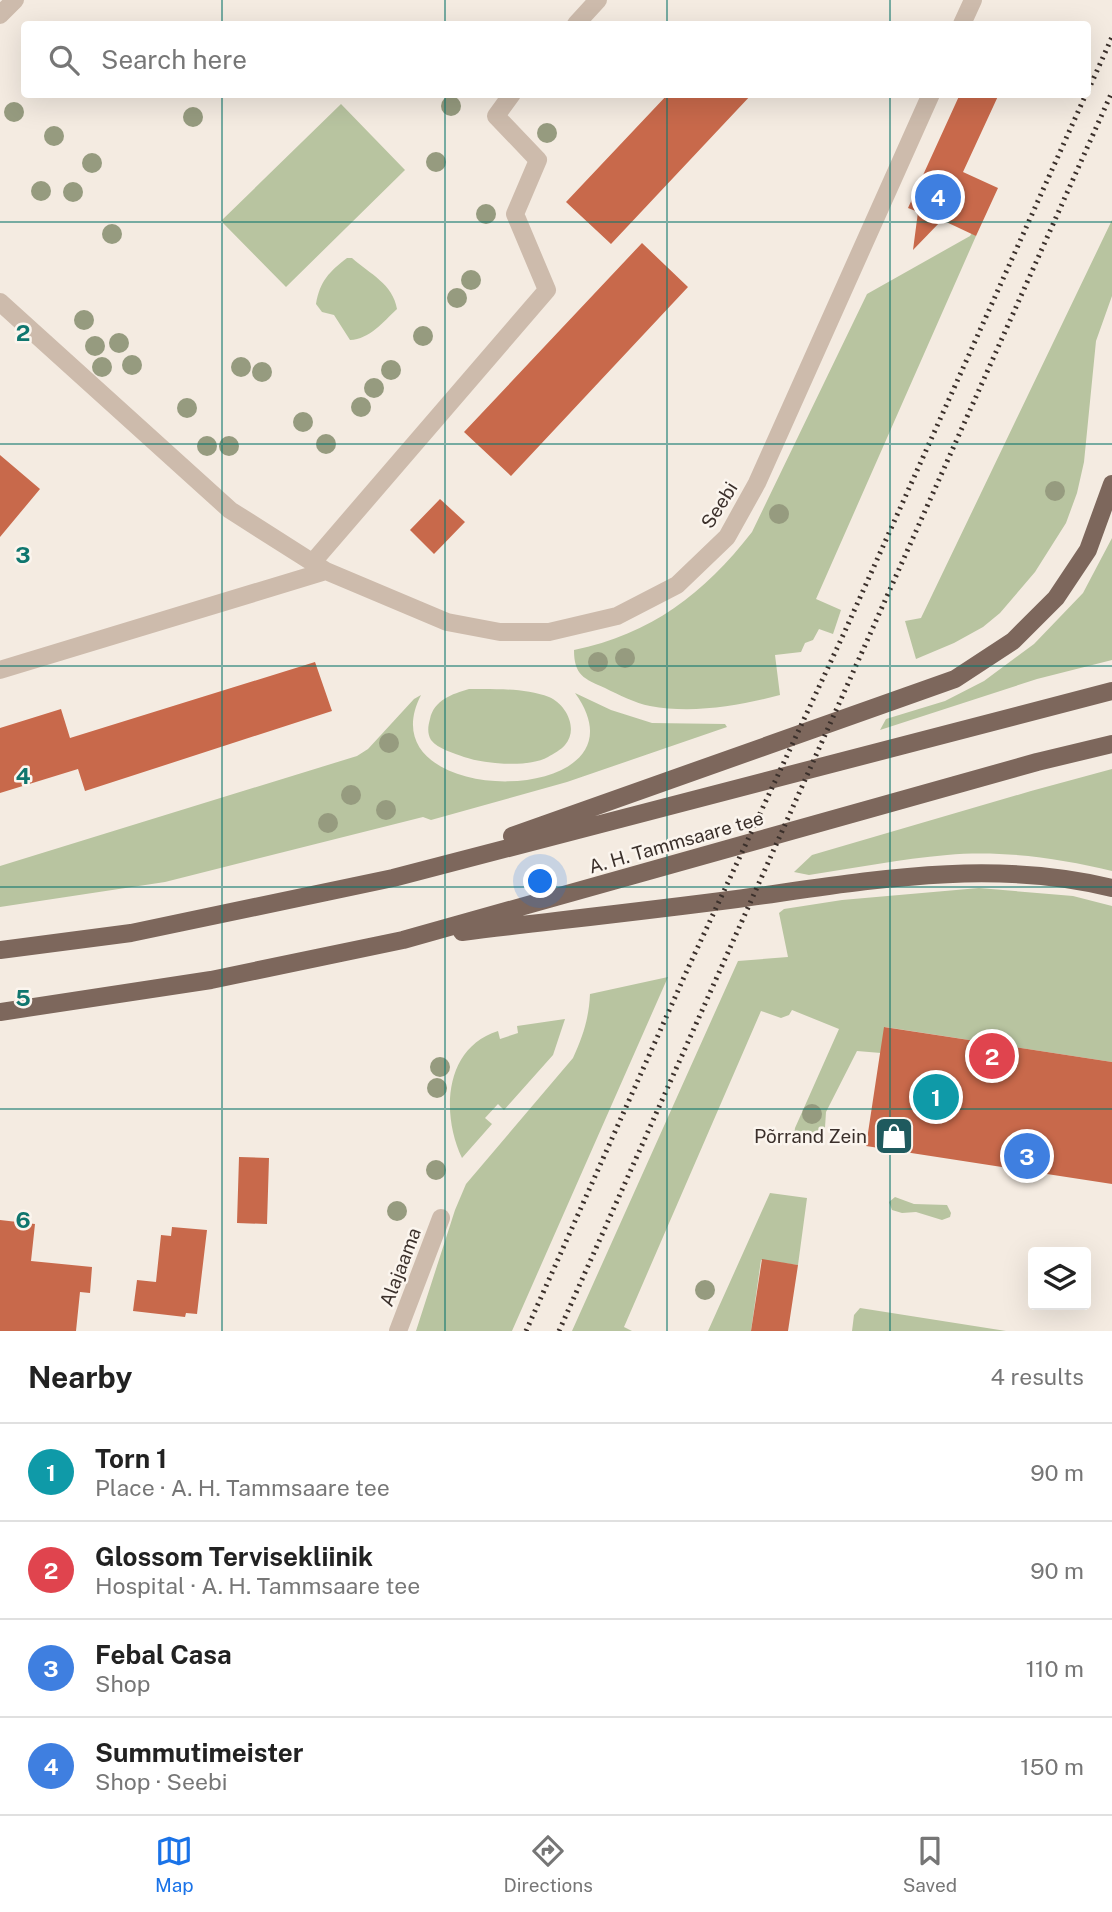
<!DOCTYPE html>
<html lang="en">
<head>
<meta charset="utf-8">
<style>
  :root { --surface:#fff; --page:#f6f6f6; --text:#222; --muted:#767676; --line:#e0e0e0; --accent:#1a73e8 }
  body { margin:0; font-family:"Public Sans",sans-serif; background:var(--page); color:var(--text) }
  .controls { position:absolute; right:21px; bottom:21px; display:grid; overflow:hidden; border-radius:7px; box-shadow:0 7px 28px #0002 }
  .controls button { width:63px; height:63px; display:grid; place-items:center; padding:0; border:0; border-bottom:2px solid var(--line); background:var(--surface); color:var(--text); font:35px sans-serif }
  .you { position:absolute; left:541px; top:882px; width:24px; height:24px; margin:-18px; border:5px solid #fff; border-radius:50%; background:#1a73e8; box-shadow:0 0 0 10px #1a73e833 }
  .badge { display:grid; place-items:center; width:46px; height:46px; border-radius:50%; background:var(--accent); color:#fff; font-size:23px; font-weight:700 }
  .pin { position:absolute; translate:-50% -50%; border:4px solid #fff; box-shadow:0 2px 7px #0006 }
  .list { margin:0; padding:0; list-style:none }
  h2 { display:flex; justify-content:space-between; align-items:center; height:91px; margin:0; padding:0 28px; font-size:30px }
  h2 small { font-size:23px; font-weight:400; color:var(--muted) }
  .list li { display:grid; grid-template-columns:46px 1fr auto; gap:21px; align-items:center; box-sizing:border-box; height:98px; padding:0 28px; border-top:2px solid var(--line) }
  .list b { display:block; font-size:26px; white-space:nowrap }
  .list p { margin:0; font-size:23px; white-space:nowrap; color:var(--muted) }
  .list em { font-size:23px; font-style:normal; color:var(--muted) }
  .icon { flex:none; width:38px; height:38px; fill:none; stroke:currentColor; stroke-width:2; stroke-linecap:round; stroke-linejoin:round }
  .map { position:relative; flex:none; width:1112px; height:1331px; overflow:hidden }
  .search { position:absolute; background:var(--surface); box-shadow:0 7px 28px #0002; left:21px; right:21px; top:21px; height:77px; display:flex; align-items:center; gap:18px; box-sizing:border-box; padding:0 24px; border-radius:7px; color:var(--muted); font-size:26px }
  .sheet { height:483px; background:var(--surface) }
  nav { display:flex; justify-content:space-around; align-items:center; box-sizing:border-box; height:98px; border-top:2px solid var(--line); background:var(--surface); font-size:19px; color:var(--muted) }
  nav a { display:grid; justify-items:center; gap:4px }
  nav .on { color:var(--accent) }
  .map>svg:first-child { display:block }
</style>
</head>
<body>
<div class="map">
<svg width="1112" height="1331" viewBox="0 0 1112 1331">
  <rect width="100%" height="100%" fill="#f4ebe1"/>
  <path fill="#b8c4a0" d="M 341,104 L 405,170 L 286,287 L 221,221 Z
    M 1112,220 L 1112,296 L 1096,341 L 1084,462 L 1077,493 L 1066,523 L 1035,572 L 1000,613 L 983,627 L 954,643 L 916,659 L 905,621 L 921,618 Z
    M 972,233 L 976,236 L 816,599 L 841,610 L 833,634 L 819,629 L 813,640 L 805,643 L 801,652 L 775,655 L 780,695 C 740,706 692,714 650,706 C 635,703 619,695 605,688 C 584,679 574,675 574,650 C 651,634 704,594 752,532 L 867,294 L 970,236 Z
    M 347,258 L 352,258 C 370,274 393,284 397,309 C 383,322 370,339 350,340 L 334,315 L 322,312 L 316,304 C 320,281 329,272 347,258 Z
    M 1112,538 L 1112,660 L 1037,679 L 880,730 L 886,719 L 945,701 L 984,681 L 1034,644 L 1083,593 Z
    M 469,689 C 494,689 525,688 549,697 C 566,704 579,729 565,745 C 562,749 553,754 548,757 C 528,768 485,764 464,757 C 454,753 438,749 431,740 C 427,733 428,726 430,719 C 434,700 452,694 469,689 Z
    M 575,693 L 611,710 L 652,723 L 725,724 L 727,727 L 567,782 L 431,820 L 423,817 L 165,882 L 0,907 L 0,866 L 357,756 L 368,749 L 414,699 L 421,695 C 361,812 659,809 575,693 Z
    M 1112,769 L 1112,871 C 1059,858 1001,850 947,855 C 901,859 854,868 809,875 L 794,872 L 812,855 L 1031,791 Z
    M 979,888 L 1073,896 L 1112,906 L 1112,1062 L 885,1027 L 881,1053 L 857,1051 L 826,1112 L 824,1143 L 797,1139 L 794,1135 L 795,1128 L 839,1029 L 792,1010 L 789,1015 L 781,1018 L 761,1011 L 624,1327 L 632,1331 L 572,1331 L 738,961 L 788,957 L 779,913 L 784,909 L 842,900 Z
    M 668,977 L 512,1331 L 416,1331 L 455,1210 L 466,1184 L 573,1058 C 583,1036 589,1018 590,994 Z
    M 565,1019 L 553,1055 L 504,1110 L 498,1104 L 485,1118 L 492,1124 L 462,1158 C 441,1114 444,1048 498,1031 L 500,1039 L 518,1033 L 517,1026 Z
    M 770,1193 L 807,1198 L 798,1265 L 761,1260 L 751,1331 L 708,1331 Z
    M 895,1197 L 914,1204 L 947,1205 L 951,1213 L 950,1217 L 942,1220 L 916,1212 L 902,1213 L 892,1210 L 889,1202 Z
    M 860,1308 L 1006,1331 L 852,1331 L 854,1315 Z"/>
  <path fill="#c8694b" d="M 668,94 L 752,94 L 611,244 L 566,202 Z
    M 960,94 L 999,94 L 963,172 L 998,188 L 976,236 L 942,220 L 913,250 L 918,212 L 908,208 Z
    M 642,243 L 688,287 L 511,476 L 464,432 Z
    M 0,455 L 40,489 L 0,537 Z
    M 440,499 L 465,522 L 434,554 L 410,530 Z
    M 315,662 L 332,711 L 85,791 L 78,769 L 0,793 L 0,728 L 61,709 L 70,738 Z
    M 884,1027 L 1112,1062 L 1112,1184 L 866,1146 Z
    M 239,1157 L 269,1158 L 267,1224 L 237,1223 Z
    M 0,1220 L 35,1224 L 31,1261 L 92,1267 L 90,1293 L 80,1292 L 76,1331 L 0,1331 Z
    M 172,1227 L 207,1230 L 197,1314 L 186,1313 L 185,1317 L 133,1311 L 137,1280 L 156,1282 L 161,1235 L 171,1236 Z
    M 762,1259 L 798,1265 L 788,1331 L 751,1331 Z"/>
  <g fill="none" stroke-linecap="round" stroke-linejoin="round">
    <path stroke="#cdbbac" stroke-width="18" d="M 0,15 L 15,0
      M 576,24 L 598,0
      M 962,24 L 973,0
      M 0,302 L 230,510 L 326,571 L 447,622 L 500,632 L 549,632 L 617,616 L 677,585 L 727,537 L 757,483 L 931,94
      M 312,563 L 547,290 L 515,214 L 538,160 L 496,116 L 512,94
      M 0,670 L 326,571
      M 398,1331 L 441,1218"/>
    <path stroke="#7d675c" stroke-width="18" d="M 512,836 L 955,679 L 1013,641 L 1056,598 L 1088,550 L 1112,484
      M 462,932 C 553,921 645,911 737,899 C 861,882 987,857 1112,888
      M 0,950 L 131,933 L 393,878 L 1112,691
      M 0,1012 L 211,980 L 403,940 L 1037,762 L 1112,744"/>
    <path stroke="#3b302b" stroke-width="5" stroke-dasharray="2 5" stroke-linecap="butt" d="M 1088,91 L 1112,37
      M 526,1331 L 689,966 L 845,631 L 1086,94
      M 559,1331 L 1112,92"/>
  </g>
  <g fill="#969b7f">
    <circle cx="451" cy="106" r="10"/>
    <circle cx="14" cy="112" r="10"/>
    <circle cx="193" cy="117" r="10"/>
    <circle cx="547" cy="133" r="10"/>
    <circle cx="54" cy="136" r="10"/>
    <circle cx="436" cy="162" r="10"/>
    <circle cx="92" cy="163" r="10"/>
    <circle cx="41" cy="191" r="10"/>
    <circle cx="73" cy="192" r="10"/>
    <circle cx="486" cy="214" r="10"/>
    <circle cx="112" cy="234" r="10"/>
    <circle cx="471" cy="280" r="10"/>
    <circle cx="457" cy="298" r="10"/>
    <circle cx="84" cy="320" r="10"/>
    <circle cx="423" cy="336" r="10"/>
    <circle cx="119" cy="343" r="10"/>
    <circle cx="95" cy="346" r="10"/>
    <circle cx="132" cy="365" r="10"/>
    <circle cx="102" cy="367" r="10"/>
    <circle cx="241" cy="367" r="10"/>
    <circle cx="391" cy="370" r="10"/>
    <circle cx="262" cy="372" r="10"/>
    <circle cx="374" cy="388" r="10"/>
    <circle cx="361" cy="407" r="10"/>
    <circle cx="187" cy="408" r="10"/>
    <circle cx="303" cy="422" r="10"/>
    <circle cx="326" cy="444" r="10"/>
    <circle cx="207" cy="446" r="10"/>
    <circle cx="229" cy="446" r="10"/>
    <circle cx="1055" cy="491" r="10"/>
    <circle cx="779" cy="514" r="10"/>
    <circle cx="625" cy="658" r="10"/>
    <circle cx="598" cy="662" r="10"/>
    <circle cx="389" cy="743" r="10"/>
    <circle cx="351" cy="795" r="10"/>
    <circle cx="386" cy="810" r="10"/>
    <circle cx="328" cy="823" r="10"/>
    <circle cx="440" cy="1067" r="10"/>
    <circle cx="437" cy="1088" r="10"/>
    <circle cx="812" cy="1114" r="10"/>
    <circle cx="436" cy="1170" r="10"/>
    <circle cx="397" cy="1211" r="10"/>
    <circle cx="705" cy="1290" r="10"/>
  </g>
  <path fill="none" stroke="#0f766e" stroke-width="2" stroke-opacity="0.55" d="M 222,0 L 222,24M 445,0 L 445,24M 667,0 L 667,24M 890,0 L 890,24M 222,94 L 222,1331M 445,94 L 445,1331M 667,94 L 667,1331M 890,94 L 890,1331M 0,222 L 1112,222M 0,444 L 1112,444M 0,666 L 1112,666M 0,887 L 1112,887M 0,1109 L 1112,1109"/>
  <defs>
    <g id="shop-square" transform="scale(2.0125)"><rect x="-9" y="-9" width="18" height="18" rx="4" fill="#1f5a5e" stroke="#fbf5ee"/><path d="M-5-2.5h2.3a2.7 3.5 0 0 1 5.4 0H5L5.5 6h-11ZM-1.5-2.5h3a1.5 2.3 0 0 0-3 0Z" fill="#fff"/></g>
  </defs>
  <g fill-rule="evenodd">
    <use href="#shop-square" x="894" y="1136"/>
  </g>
  <g text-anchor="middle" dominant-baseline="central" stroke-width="5" stroke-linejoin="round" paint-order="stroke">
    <g font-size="19" fill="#3b302b" stroke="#fbf5ee">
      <text transform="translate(719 505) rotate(-58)">Seebi</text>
      <text transform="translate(676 842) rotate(-16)">A. H. Tammsaare tee</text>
      <text transform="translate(400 1267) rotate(-69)">Alajaama</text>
    </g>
    <g font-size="19" fill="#3b302b" stroke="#fbf5ee" text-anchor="end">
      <text x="867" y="1136">Põrrand Zein</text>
    </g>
  </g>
  <g font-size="23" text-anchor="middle" font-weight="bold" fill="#0f766e" stroke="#fbf5ee" stroke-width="5" stroke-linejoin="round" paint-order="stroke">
    <text x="23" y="341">2</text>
    <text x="23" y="563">3</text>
    <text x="23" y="784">4</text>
    <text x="23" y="1006">5</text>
    <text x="23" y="1228">6</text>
  </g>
</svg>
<div class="controls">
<button><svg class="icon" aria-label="layers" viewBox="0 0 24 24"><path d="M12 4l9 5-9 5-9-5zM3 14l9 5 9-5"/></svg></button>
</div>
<div class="you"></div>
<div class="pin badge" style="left:936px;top:1097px;background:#0f9aa8">1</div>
<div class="pin badge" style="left:992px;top:1056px;background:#e0444e">2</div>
<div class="pin badge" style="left:1027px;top:1156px;background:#3f7fe0">3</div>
<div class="pin badge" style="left:938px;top:197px;background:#3f7fe0">4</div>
<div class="search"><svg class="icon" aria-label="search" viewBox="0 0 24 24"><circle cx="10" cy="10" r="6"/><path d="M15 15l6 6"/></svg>Search here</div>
</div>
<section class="sheet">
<h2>Nearby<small>4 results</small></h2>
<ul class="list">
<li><span class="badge" style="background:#0f9aa8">1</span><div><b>Torn 1</b><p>Place · A. H. Tammsaare tee</p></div><em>90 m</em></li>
<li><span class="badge" style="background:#e0444e">2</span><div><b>Glossom Tervisekliinik</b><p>Hospital · A. H. Tammsaare tee</p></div><em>90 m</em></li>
<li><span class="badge" style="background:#3f7fe0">3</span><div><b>Febal Casa</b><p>Shop</p></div><em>110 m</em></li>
<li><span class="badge" style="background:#3f7fe0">4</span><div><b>Summutimeister</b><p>Shop · Seebi</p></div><em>150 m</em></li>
</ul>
</section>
<nav>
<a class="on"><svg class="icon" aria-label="map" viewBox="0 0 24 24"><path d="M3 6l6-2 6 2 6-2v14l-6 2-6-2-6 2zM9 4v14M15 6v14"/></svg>Map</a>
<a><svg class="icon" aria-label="directions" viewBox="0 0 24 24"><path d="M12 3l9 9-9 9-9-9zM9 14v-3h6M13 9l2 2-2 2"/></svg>Directions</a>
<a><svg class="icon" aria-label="saved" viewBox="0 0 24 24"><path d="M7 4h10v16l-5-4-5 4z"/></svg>Saved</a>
</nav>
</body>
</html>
